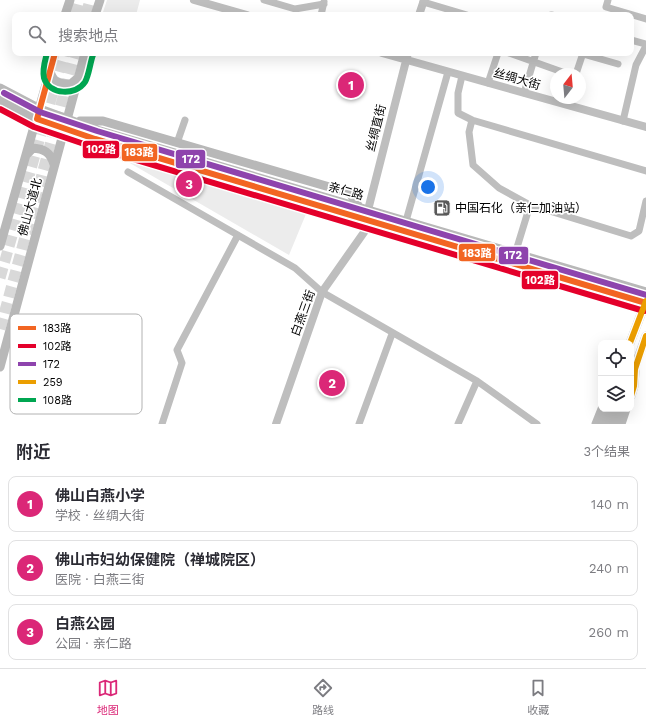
<!DOCTYPE html>
<html lang="zh">
<head>
<meta charset="utf-8">
<style>
  :root { --surface:#fff; --page:#f7f7f7; --text:#2b2b33; --muted:#7c7c81; --line:#e1e1e2; --accent:#db2777 }
  body { margin:0; font-family:"Work Sans","Noto Sans SC",sans-serif; background:var(--page); color:var(--text) }
  .controls { position:absolute; right:12px; bottom:12px; display:grid; overflow:hidden; border-radius:8px; box-shadow:0 4px 16px #0002 }
  .controls button { width:36px; height:36px; display:grid; place-items:center; padding:0; border:0; border-bottom:1px solid var(--line); background:var(--surface); color:var(--text); font:20px sans-serif }
  .compass { position:absolute; left:550px; top:68px; width:36px; height:36px; border-radius:50%; background:var(--surface); box-shadow:0 4px 16px #0002; rotate:16deg }
  .you { position:absolute; left:428px; top:187px; width:14px; height:14px; margin:-10px; border:3px solid #fff; border-radius:50%; background:#1a73e8; box-shadow:0 0 0 6px #1a73e833 }
  .badge { display:grid; place-items:center; width:26px; height:26px; border-radius:50%; background:var(--accent); color:#fff; font-size:13px; font-weight:700 }
  .pin { position:absolute; translate:-50% -50%; border:2px solid #fff; box-shadow:0 1px 4px #0006 }
  .list { margin:0; padding:0; list-style:none }
  h2 { display:flex; justify-content:space-between; align-items:center; height:52px; margin:0; padding:0 16px; font-size:17px }
  h2 small { font-size:13px; font-weight:400; color:var(--muted) }
  .list li { display:grid; grid-template-columns:26px 1fr auto; gap:12px; align-items:center; box-sizing:border-box; height:56px; margin:0 8px 8px; padding:0 8px; border:1px solid var(--line); border-radius:8px }
  .list b { display:block; font-size:15px; white-space:nowrap }
  .list p { margin:0; font-size:13px; white-space:nowrap; color:var(--muted) }
  .list em { font-size:13px; font-style:normal; color:var(--muted) }
  .icon { flex:none; width:22px; height:22px; fill:none; stroke:currentColor; stroke-width:2; stroke-linecap:round; stroke-linejoin:round }
  .map { position:relative; flex:none; width:646px; height:424px; overflow:hidden }
  .search { position:absolute; background:var(--surface); box-shadow:0 4px 16px #0002; left:12px; right:12px; top:12px; height:44px; display:flex; align-items:center; gap:10px; box-sizing:border-box; padding:0 14px; border-radius:8px; color:var(--muted); font-size:15px }
  .sheet { height:244px; background:var(--surface) }
  nav { display:flex; justify-content:space-around; align-items:center; box-sizing:border-box; height:56px; border-top:1px solid var(--line); background:var(--surface); font-size:11px; color:var(--muted) }
  nav a { display:grid; justify-items:center; gap:2px }
  nav .on { color:var(--accent) }
  .map>svg:first-child { display:block }
</style>
</head>
<body>
<div class="map">
<svg width="646" height="424" viewBox="0 0 646 424">
  <rect width="100%" height="100%" fill="#fff"/>
  <path fill="#ececec" d="M 107,0 L 140,0 L 136,15 L 102,15 Z
    M 116,155 L 306,214 L 289,255 Z"/>
  <g fill="none" stroke-linecap="round" stroke-linejoin="round">
    <path stroke="#d9d9d9" stroke-width="11" stroke-dasharray="11 5.5" stroke-linecap="butt" d="M 75,15 L 79,0
      M 86,15 L 90,0
      M 0,278 L 64,53
      M 0,329 L 75,53"/>
    <path stroke="#bebebe" stroke-width="7" d="M 264,0 L 295,9 L 324,4
      M 608,0 L 606,7 L 646,19
      M 423,2 L 467,15
      M 321,15 L 324,2
      M 551,15 L 552,15
      M 631,40 L 646,44
      M 509,53 L 568,74
      M 583,54 L 618,64
      M 576,74 L 583,53
      M 462,76 L 458,93 L 458,113 L 472,120 L 469,132 L 473,165 L 499,188 L 530,205 L 515,254
      M 488,83 L 498,53
      M 524,93 L 536,53
      M 472,120 L 646,171
      M 623,121 L 636,65 L 646,46
      M 177,143 L 185,120
      M 128,172 L 295,268 L 322,292 L 477,381 L 537,424
      M 530,205 L 631,236 L 639,231 L 646,201
      M 406,221 L 448,72
      M 162,424 L 182,363 L 177,350 L 238,235
      M 359,424 L 392,334
      M 458,424 L 477,381"/>
    <path stroke="#bebebe" stroke-width="8" d="M 194,0 L 247,15
      M 419,15 L 424,0
      M 382,53 L 646,127
      M 368,210 L 408,53
      M 276,424 L 322,292 L 372,221"/>
    <path stroke="#b8b8b8" stroke-width="9" d="M 65,15 L 70,0
      M 95,15 L 100,0
      M 50,71 C 53,83 60,84 71,84 L 78,78
      M 0,88 L 40,109 L 97,130 L 646,292
      M 0,100 L 37,119 L 95,139 L 646,303
      M 80,121 L 103,121 L 350,193 L 359,207
      M 27,154 L 33,148 C 44,149 50,152 54,164
      M 0,246 L 55,53
      M 630,343 L 646,301
      M 0,367 L 85,53
      M 631,378 L 646,336
      M 631,396 L 634,386 L 635,371
      M 596,424 L 602,409
      M 605,424 L 610,409
      M 613,424 L 618,409
      M 621,424 L 626,409"/>
    <g stroke="#fff" stroke-width="9">
      <path id="bus-1" d="M 55,53 L 37,119 L 95,139 L 646,303"/>
    </g>
    <g stroke="#fff" stroke-width="9">
      <path id="bus-2" d="M 0,109 L 34,127 L 93,147 L 644,311"/>
    </g>
    <g stroke="#fff" stroke-width="9">
      <path id="bus-3" d="M 4,93 L 40,112 L 97,131 L 646,295"/>
    </g>
    <g stroke="#fff" stroke-width="9">
      <path id="bus-4" d="M 630,343 L 646,301
        M 631,396 L 634,386 L 635,369 L 646,336"/>
    </g>
    <g stroke="#fff" stroke-width="9">
      <path id="bus-5" d="M 47,53 C 45,61 42,70 44,78 C 49,95 76,96 85,82 C 89,75 90,63 93,55"/>
    </g>
    <use href="#bus-1" stroke="#f26522" stroke-width="6"/>
    <use href="#bus-2" stroke="#e4002b" stroke-width="6"/>
    <use href="#bus-3" stroke="#8e44ad" stroke-width="6"/>
    <use href="#bus-4" stroke="#eb9e00" stroke-width="6"/>
    <use href="#bus-5" stroke="#00a651" stroke-width="6"/>
  </g>
  <defs>
    <g id="fuel-square" transform="scale(0.9)"><rect x="-9" y="-9" width="18" height="18" rx="4" fill="#595959" stroke="#fff"/><path d="M-5.5-6h7V0h2V4h1.3V-2.5L3-4.5l.8-.8L6-3V5H2.5V1h-1V6h-7ZM-4.2-4.7v3.2H.2V-4.7Z" fill="#fff"/></g>
  </defs>
  <g fill-rule="evenodd">
    <use href="#fuel-square" x="442" y="208"/>
  </g>
  <g text-anchor="middle" dominant-baseline="central" stroke-width="3.5" stroke-linejoin="round" paint-order="stroke">
    <g font-size="12" fill="#000" stroke="#fff">
      <text transform="translate(517 79) rotate(16)">丝绸大街</text>
      <text transform="translate(376 128) rotate(-76)">丝绸直街</text>
      <text transform="translate(346 191) rotate(16)">亲仁路</text>
      <text transform="translate(30 207) rotate(-75)">佛山大道北</text>
      <text transform="translate(303 313) rotate(-70)">白燕三街</text>
    </g>
    <g font-size="12" fill="#000" stroke="#fff" text-anchor="start">
      <text x="455" y="208">中国石化（亲仁加油站）</text>
    </g>
  </g>
  <rect x="10" y="314" width="132" height="100" rx="6" fill="#fff" stroke="#b2b2b2" stroke-width="1"/>
  <rect x="18" y="326" width="18" height="4" fill="#f26522"/>
  <rect x="18" y="344" width="18" height="4" fill="#e4002b"/>
  <rect x="18" y="362" width="18" height="4" fill="#8e44ad"/>
  <rect x="18" y="380" width="18" height="4" fill="#eb9e00"/>
  <rect x="18" y="398" width="18" height="4" fill="#00a651"/>
  <g font-size="11" fill="#000">
    <text x="43" y="332">183路</text>
    <text x="43" y="350">102路</text>
    <text x="43" y="368">172</text>
    <text x="43" y="386">259</text>
    <text x="43" y="404">108路</text>
  </g>
  <g stroke="#fff" stroke-width="1.5">
    <rect x="82" y="140" width="38" height="19" rx="4" fill="#e4002b"/>
    <rect x="121" y="143" width="37" height="19" rx="4" fill="#f26522"/>
    <rect x="175" y="149" width="31" height="20" rx="4" fill="#8e44ad"/>
    <rect x="458" y="243" width="38" height="19" rx="4" fill="#f26522"/>
    <rect x="498" y="246" width="31" height="19" rx="4" fill="#8e44ad"/>
    <rect x="521" y="270" width="38" height="20" rx="4" fill="#e4002b"/>
  </g>
  <g font-size="11" text-anchor="middle" font-weight="bold" fill="#fff">
    <text x="101" y="153">102路</text>
    <text x="139" y="156">183路</text>
    <text x="191" y="163">172</text>
    <text x="477" y="257">183路</text>
    <text x="513" y="259">172</text>
    <text x="540" y="284">102路</text>
  </g>
</svg>
<div class="controls">
<button><svg class="icon" aria-label="locate" viewBox="0 0 24 24"><circle cx="12" cy="12" r="6"/><path d="M12 2v4M12 18v4M2 12h4M18 12h4"/></svg></button>
<button><svg class="icon" aria-label="layers" viewBox="0 0 24 24"><path d="M12 4l9 5-9 5-9-5zM3 14l9 5 9-5"/></svg></button>
</div>
<svg class="compass" viewBox="-18 -18 36 36"><path d="M0-13l5 13h-10z" fill="#e53935"/><path d="M0 13l5-13h-10z" fill="#7c7c81"/></svg>
<div class="you"></div>
<div class="pin badge" style="left:351px;top:85px">1</div>
<div class="pin badge" style="left:332px;top:383px">2</div>
<div class="pin badge" style="left:189px;top:184px">3</div>
<div class="search"><svg class="icon" aria-label="search" viewBox="0 0 24 24"><circle cx="10" cy="10" r="6"/><path d="M15 15l6 6"/></svg>搜索地点</div>
</div>
<section class="sheet">
<h2>附近<small>3个结果</small></h2>
<ul class="list">
<li><span class="badge">1</span><div><b>佛山白燕小学</b><p>学校 · 丝绸大街</p></div><em>140 m</em></li>
<li><span class="badge">2</span><div><b>佛山市妇幼保健院（禅城院区）</b><p>医院 · 白燕三街</p></div><em>240 m</em></li>
<li><span class="badge">3</span><div><b>白燕公园</b><p>公园 · 亲仁路</p></div><em>260 m</em></li>
</ul>
</section>
<nav>
<a class="on"><svg class="icon" aria-label="map" viewBox="0 0 24 24"><path d="M3 6l6-2 6 2 6-2v14l-6 2-6-2-6 2zM9 4v14M15 6v14"/></svg>地图</a>
<a><svg class="icon" aria-label="directions" viewBox="0 0 24 24"><path d="M12 3l9 9-9 9-9-9zM9 14v-3h6M13 9l2 2-2 2"/></svg>路线</a>
<a><svg class="icon" aria-label="saved" viewBox="0 0 24 24"><path d="M7 4h10v16l-5-4-5 4z"/></svg>收藏</a>
</nav>
</body>
</html>
